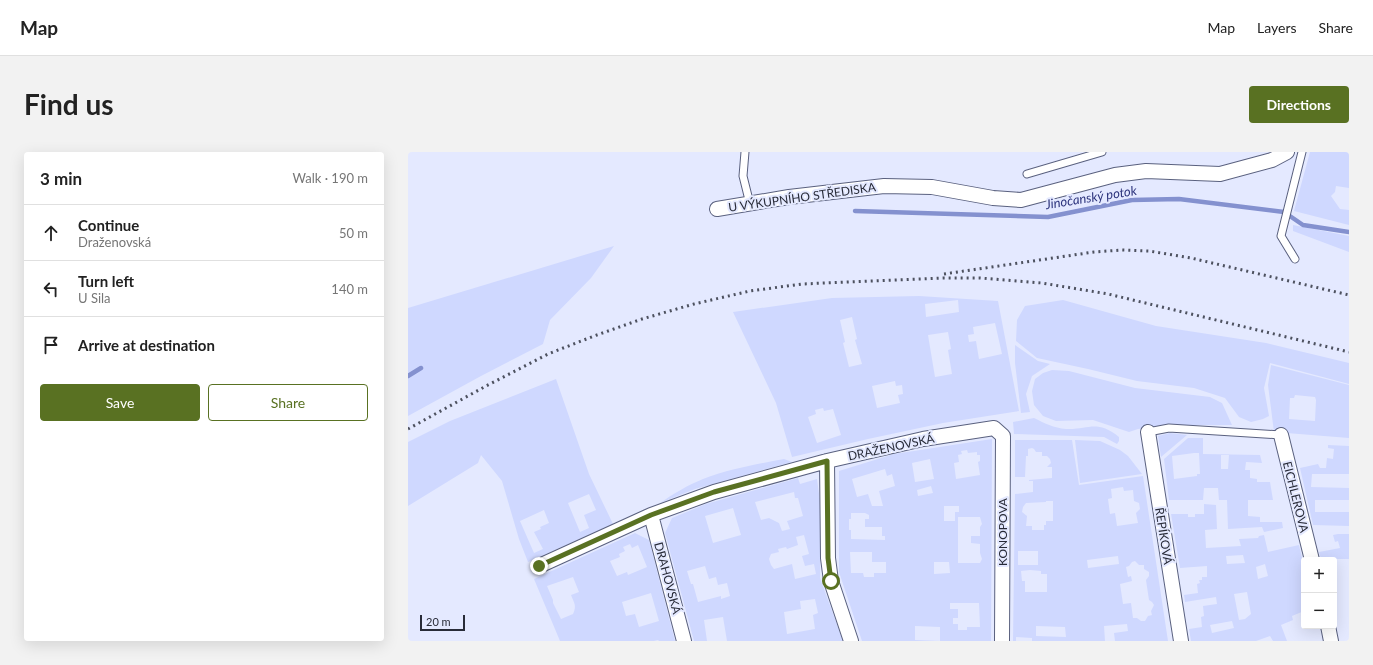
<!DOCTYPE html>
<html lang="en">
<head>
<meta charset="utf-8">
<style>
  :root { --surface:#fff; --page:#f2f2f2; --text:#222; --muted:#767676; --line:#e0e0e0; --accent:#597122 }
  body { margin:0; font-family:Lato,sans-serif; background:var(--page); color:var(--text) }
  .controls { position:absolute; right:12px; bottom:12px; display:grid; overflow:hidden; border-radius:4px; box-shadow:0 4px 16px #0002 }
  .controls button { width:36px; height:36px; display:grid; place-items:center; padding:0; border:0; border-bottom:1px solid var(--line); background:var(--surface); color:var(--text); font:20px sans-serif }
  .scale { position:absolute; left:12px; bottom:10px; width:45px; box-sizing:border-box; padding-left:4px; border:2px solid #282b38; border-top:0; font-size:11px; line-height:14px; white-space:nowrap; color:#282b38; -webkit-text-stroke:3px #e4e9ff; paint-order:stroke }
  .stop { position:absolute; width:12px; height:12px; margin:-9px; border:3px solid #597122; border-radius:50%; background:#fff }
  .stop.end { background:#597122; border-color:#fff; box-shadow:0 1px 4px #0008 }
  .list { margin:0; padding:0; list-style:none }
  h2 { display:flex; justify-content:space-between; align-items:center; height:52px; margin:0; padding:0 16px; font-size:17px }
  h2 small { font-size:13px; font-weight:400; color:var(--muted) }
  .list li { display:grid; grid-template-columns:26px 1fr auto; gap:12px; align-items:center; box-sizing:border-box; height:56px; padding:0 16px; border-top:1px solid var(--line) }
  .list b { display:block; font-size:15px; white-space:nowrap }
  .list p { margin:0; font-size:13px; white-space:nowrap; color:var(--muted) }
  .list em { font-size:13px; font-style:normal; color:var(--muted) }
  .actions { display:flex; gap:8px; padding:12px 16px }
  .actions a { flex:1; padding:9px 0; border:1px solid var(--accent); border-radius:4px; text-align:center; font-size:14px; color:var(--accent) }
  .actions .main { background:var(--accent); color:#fff }
  .icon { flex:none; width:22px; height:22px; fill:none; stroke:currentColor; stroke-width:2; stroke-linecap:round; stroke-linejoin:round }
  .map { position:relative; flex:none; width:941px; height:489px; overflow:hidden; border-radius:4px }
  header { display:flex; align-items:center; gap:24px; box-sizing:border-box; height:56px; padding:0 20px; background:var(--surface); border-bottom:1px solid var(--line) }
  header strong { font-size:19px }
  nav { display:flex; gap:22px; margin-inline-start:auto; font-size:14px }
  .intro { display:flex; align-items:center; justify-content:space-between; box-sizing:border-box; height:96px; padding:0 24px }
  h1 { margin:0; font-size:28px }
  .button { padding:10px 18px; border-radius:4px; background:var(--accent); color:#fff; font-size:14px; font-weight:700 }
  main { display:flex; gap:24px; padding:0 24px }
  aside { flex:1; background:var(--surface); border-radius:4px; box-shadow:0 4px 16px #0002 }
  .map>svg:first-child { display:block }
</style>
</head>
<body>
<header>
<strong>Map</strong>
<nav><a>Map</a><a>Layers</a><a>Share</a></nav>
</header>
<div class="intro"><h1>Find us</h1><a class="button">Directions</a></div>
<main>
<aside>
<h2>3 min<small>Walk · 190 m</small></h2>
<ul class="list">
<li><svg class="icon" aria-label="ahead" viewBox="0 0 24 24"><path d="M12 20V5M6 11l6-6 6 6"/></svg><div><b>Continue</b><p>Draženovská</p></div><em>50 m</em></li>
<li><svg class="icon" aria-label="left" viewBox="0 0 24 24"><path d="M17 20v-9H6M10 6l-5 5 5 5"/></svg><div><b>Turn left</b><p>U Sila</p></div><em>140 m</em></li>
<li><svg class="icon" aria-label="arrive" viewBox="0 0 24 24"><path d="M6 21V4h12l-3 4 3 4H6"/></svg><div><b>Arrive at destination</b></div></li>
</ul>
<div class="actions"><a class="main">Save</a><a>Share</a></div>
</aside>
<div class="map">
<svg width="941" height="489" viewBox="0 0 941 489">
  <rect width="100%" height="100%" fill="#e4e9ff"/>
  <path fill="#cfd8ff" fill-rule="evenodd" d="M 902,0 L 941,0 L 941,36 L 928,34 L 927,40 L 923,44 L 932,57 L 941,58 L 941,73 L 886,59 Z
    M 885,73 L 941,84 L 941,100 L 885,79 Z
    M 206,94 L 183,126 L 142,168 L 135,192 L 73,224 L 0,264 L 0,156 Z
    M 511,144 L 590,149 L 611,259 L 535,271 L 460,287 L 384,305 L 368,251 L 325,160 L 424,146 ZM 550,148 L 551,160 L 518,165 L 517,152 ZM 444,165 L 449,187 L 447,188 L 454,212 L 441,215 L 435,191 L 437,190 L 432,168 ZM 587,171 L 594,202 L 571,207 L 568,189 L 561,190 L 560,183 L 566,182 L 565,175 ZM 540,180 L 543,197 L 540,198 L 544,222 L 527,225 L 520,183 ZM 487,229 L 488,234 L 494,233 L 495,242 L 490,243 L 492,251 L 469,256 L 464,234 ZM 415,256 L 416,259 L 425,257 L 433,283 L 409,291 L 400,265 L 408,262 L 407,258 Z
    M 655,148 L 748,174 L 858,191 L 941,211 L 941,232 L 862,211 L 856,236 L 861,264 L 855,267 L 843,270 L 831,265 L 817,246 L 786,236 L 729,229 L 680,217 L 629,206 L 608,189 L 609,168 L 617,154 Z
    M 607,193 L 630,209 L 642,212 L 624,224 L 618,242 L 622,260 L 613,261 L 607,211 Z
    M 863,213 L 941,233 L 941,286 L 866,280 L 860,233 ZM 887,243 L 907,245 L 908,248 L 907,269 L 881,267 L 882,246 L 886,246 Z
    M 644,218 L 661,219 L 727,236 L 802,245 L 814,251 L 824,273 L 761,273 L 730,277 L 721,280 L 685,268 L 648,269 L 635,264 L 626,253 L 624,239 L 627,227 L 635,221 Z
    M 148,227 L 181,322 L 205,372 L 120,410 L 111,387 L 94,329 L 73,303 L 70,311 L 0,354 L 0,290 L 42,269 ZM 181,342 L 188,358 L 176,363 L 181,376 L 172,380 L 160,351 ZM 136,358 L 141,371 L 132,375 L 133,377 L 126,380 L 135,397 L 126,401 L 112,369 Z
    M 626,266 C 636,271 646,276 658,277 C 681,278 688,267 711,285 L 711,289 L 709,292 L 696,285 L 606,282 L 605,270 Z
    M 762,281 L 779,283 L 753,305 L 750,284 Z
    M 780,286 L 795,286 L 795,302 L 852,303 L 854,311 L 838,310 L 837,318 L 842,318 L 842,326 L 849,327 L 849,330 L 862,330 L 865,348 L 840,348 L 840,364 L 852,365 L 852,370 L 874,370 L 875,376 L 856,380 L 854,375 L 820,377 L 819,348 L 811,348 L 810,336 L 796,336 L 795,348 L 761,348 L 756,307 ZM 786,301 L 791,301 L 792,322 L 789,322 L 789,324 L 766,327 L 764,304 ZM 813,303 L 821,303 L 820,317 L 813,317 Z
    M 584,287 L 583,489 L 454,489 L 431,420 L 431,319 L 486,302 ZM 559,298 L 560,301 L 569,300 L 569,303 L 572,303 L 572,309 L 570,310 L 572,323 L 548,327 L 546,311 L 551,310 L 550,303 L 554,302 L 553,299 ZM 522,307 L 526,327 L 507,330 L 504,311 ZM 477,317 L 479,324 L 484,322 L 487,334 L 471,339 L 475,354 L 464,354 L 460,342 L 449,345 L 444,327 ZM 523,334 L 525,341 L 510,344 L 509,338 ZM 536,354 L 551,354 L 551,360 L 547,360 L 547,369 L 536,369 ZM 443,361 L 457,361 L 461,363 L 461,367 L 457,367 L 457,375 L 474,375 L 474,384 L 477,384 L 477,388 L 443,387 L 443,378 L 441,378 L 441,367 L 443,367 ZM 550,365 L 572,365 L 574,372 L 572,375 L 572,384 L 563,384 L 563,391 L 572,392 L 572,401 L 574,407 L 572,411 L 550,411 ZM 442,400 L 464,400 L 464,410 L 478,410 L 478,421 L 466,421 L 466,425 L 456,425 L 455,421 L 443,421 ZM 526,410 L 541,410 L 542,421 L 526,422 ZM 542,451 L 571,451 L 572,475 L 559,475 L 559,478 L 550,478 L 550,472 L 545,472 L 545,466 L 550,466 L 550,457 L 542,457 ZM 507,474 L 532,475 L 532,489 L 507,488 Z
    M 607,288 L 664,288 L 671,333 L 735,324 L 760,489 L 707,489 L 706,481 L 720,479 L 719,472 L 696,474 L 697,489 L 624,489 L 624,486 L 608,485 L 608,489 L 605,489 L 607,342 L 625,340 L 625,329 L 621,329 L 621,328 L 644,326 L 644,315 L 639,315 L 643,311 L 642,307 L 639,304 L 634,304 L 634,300 L 628,300 L 626,297 L 624,296 L 620,297 L 620,304 L 618,304 L 617,325 L 607,325 ZM 715,335 L 716,339 L 725,338 L 726,349 L 731,351 L 732,357 L 728,361 L 730,371 L 709,374 L 707,361 L 702,362 L 700,347 L 704,346 L 703,337 ZM 638,349 L 645,349 L 645,369 L 638,369 L 638,373 L 636,373 L 636,378 L 624,378 L 624,374 L 618,374 L 619,364 L 614,360 L 615,355 L 618,351 L 638,350 ZM 610,399 L 630,399 L 630,413 L 610,413 ZM 710,404 L 711,412 L 680,416 L 679,408 ZM 727,409 L 731,413 L 736,413 L 736,417 L 741,420 L 741,424 L 738,428 L 741,448 L 744,450 L 746,453 L 743,459 L 744,463 L 740,464 L 737,469 L 733,469 L 729,466 L 725,466 L 723,451 L 715,452 L 712,432 L 724,429 L 723,424 L 720,425 L 718,415 L 721,414 L 724,410 ZM 622,418 L 633,419 L 633,422 L 639,422 L 639,440 L 617,440 L 617,429 L 614,429 L 613,419 ZM 628,474 L 657,475 L 658,485 L 628,484 Z
    M 667,288 L 692,289 L 712,298 L 720,304 L 734,322 L 672,331 Z
    M 920,293 L 941,294 L 941,322 L 904,322 L 903,335 L 941,336 L 941,348 L 907,348 L 907,360 L 941,360 L 941,374 L 905,373 L 892,316 L 910,312 L 912,316 L 918,316 L 919,306 L 925,307 L 926,297 L 920,296 Z
    M 376,307 L 384,310 L 287,337 L 252,351 C 265,342 280,333 295,327 C 321,317 349,312 376,307 Z
    M 390,326 L 392,332 L 409,327 L 414,364 L 412,379 L 412,426 L 435,489 L 319,489 L 315,465 L 296,468 L 299,489 L 286,489 L 257,381 L 264,366 L 298,352 ZM 386,340 L 387,346 L 390,346 L 395,364 L 379,369 L 382,377 L 374,379 L 371,371 L 361,366 L 353,368 L 347,350 ZM 325,356 L 333,383 L 305,391 L 297,364 ZM 396,383 L 401,402 L 394,404 L 397,414 L 406,412 L 408,422 L 387,427 L 384,412 L 366,417 L 363,413 L 361,407 L 363,402 L 371,400 L 370,397 L 378,395 L 379,397 L 390,393 L 388,385 ZM 297,414 L 301,427 L 308,425 L 310,433 L 319,431 L 322,444 L 313,447 L 313,444 L 290,450 L 285,432 L 283,432 L 279,419 ZM 407,447 L 410,461 L 405,463 L 407,477 L 379,482 L 376,460 L 393,457 L 392,449 Z
    M 796,352 L 808,353 L 809,377 L 797,378 L 798,396 L 833,394 L 831,387 L 850,386 L 851,384 L 856,383 L 860,400 L 891,393 L 896,415 L 896,459 L 884,464 L 885,468 L 873,473 L 879,489 L 865,489 L 862,484 L 848,489 L 783,489 L 781,477 L 794,475 L 793,465 L 796,464 L 795,454 L 809,452 L 808,445 L 777,450 L 776,443 L 790,441 L 789,432 L 792,431 L 791,428 L 794,428 L 794,425 L 799,425 L 799,414 L 772,416 L 763,362 L 780,362 L 780,365 L 787,365 L 787,362 L 796,362 ZM 835,403 L 837,411 L 819,412 L 818,404 ZM 857,412 L 860,424 L 850,427 L 848,415 ZM 839,440 L 843,462 L 837,467 L 831,468 L 826,442 ZM 824,469 L 826,476 L 804,481 L 802,473 Z
    M 227,381 L 241,388 L 267,489 L 251,489 L 250,488 L 246,489 L 152,489 L 126,427 ZM 222,392 L 224,396 L 230,393 L 239,415 L 220,423 L 219,420 L 209,424 L 202,409 L 212,405 L 211,402 L 217,399 L 215,395 ZM 165,425 L 171,440 L 163,443 C 166,451 169,453 165,462 L 153,467 L 145,451 L 145,448 L 139,434 ZM 243,441 L 251,469 L 231,475 L 227,462 L 218,464 L 214,450 Z
    M 930,382 L 941,382 L 941,407 L 913,407 L 911,400 L 932,396 L 930,389 L 927,390 L 925,383 Z"/>
  <g fill="none" stroke-linecap="round" stroke-linejoin="round">
    <path stroke="#8491cf" stroke-width="4.5" d="M 447,59 L 640,65 L 724,48 L 771,47 L 876,60 L 895,73 L 941,80
      M 0,224 L 13,216"/>
    <g stroke="#5a617f" stroke-width="9">
      <path id="service" d="M 337,0 L 335,24 L 342,52
        M 619,22 L 694,0
        M 887,107 L 873,84 L 894,0
        M 740,280 L 761,276 L 873,283"/>
    </g>
    <g stroke="#5a617f" stroke-width="16">
      <path id="minor" d="M 309,57 L 381,45 L 476,34 L 524,35 L 585,46 L 613,48 L 707,23 L 738,19 L 812,22 L 864,8 L 879,0
        M 740,280 L 773,489
        M 873,283 L 904,408
        M 419,309 L 420,406 L 423,429 L 443,489
        M 243,363 L 276,489
        M 131,414 L 243,363 L 306,340 L 419,309 L 515,287 L 586,276 L 595,284 L 594,489
        M 920,474 L 923,489"/>
    </g>
    <use href="#service" stroke="#fff" stroke-width="7"/>
    <use href="#minor" stroke="#fff" stroke-width="14"/>
    <path stroke="#4d515f" stroke-width="3" stroke-dasharray="2 4" stroke-linecap="butt" d="M 536,122 L 686,100 L 714,98 L 741,99 L 783,106 L 941,143
      M 0,277 L 78,234 L 140,202 L 186,184 L 234,167 L 286,152 L 342,139 L 394,132 L 535,126 L 572,126 L 634,131 L 700,142 L 941,200"/>
  </g>
  <g fill="none" stroke-linecap="round" stroke-linejoin="round">
    <path stroke="#597122" stroke-width="5" d="M 131,414 L 243,363 L 306,340 L 419,309 L 420,406 L 423,429"/>
  </g>
  <g text-anchor="middle" dominant-baseline="central" stroke-width="4" stroke-linejoin="round" paint-order="stroke">
    <g font-size="12" fill="#282b38" stroke="#e4e9ff">
      <text transform="translate(394 45) rotate(-8)">U VÝKUPNÍHO STŘEDISKA</text>
      <text transform="translate(483 295) rotate(-12)">DRAŽENOVSKÁ</text>
      <text transform="translate(888 345) rotate(76)">EICHLEROVA</text>
      <text transform="translate(594 380) rotate(-90)">KONOPOVA</text>
      <text transform="translate(756 384) rotate(81)">ŘEPÍKOVÁ</text>
      <text transform="translate(260 426) rotate(75)">DRAHOVSKÁ</text>
    </g>
    <g font-size="13" font-style="italic" fill="#2c337c" stroke="#e4e9ff">
      <text transform="translate(683 45) rotate(-9)">Jinočanský potok</text>
    </g>
  </g>
</svg>
<div class="controls">
<button>+</button>
<button>−</button>
</div>
<div class="scale">20 m</div>
<div class="stop" style="left:423px;top:429px"></div>
<div class="stop end" style="left:131px;top:414px"></div>
</div>
</main>
</body>
</html>
